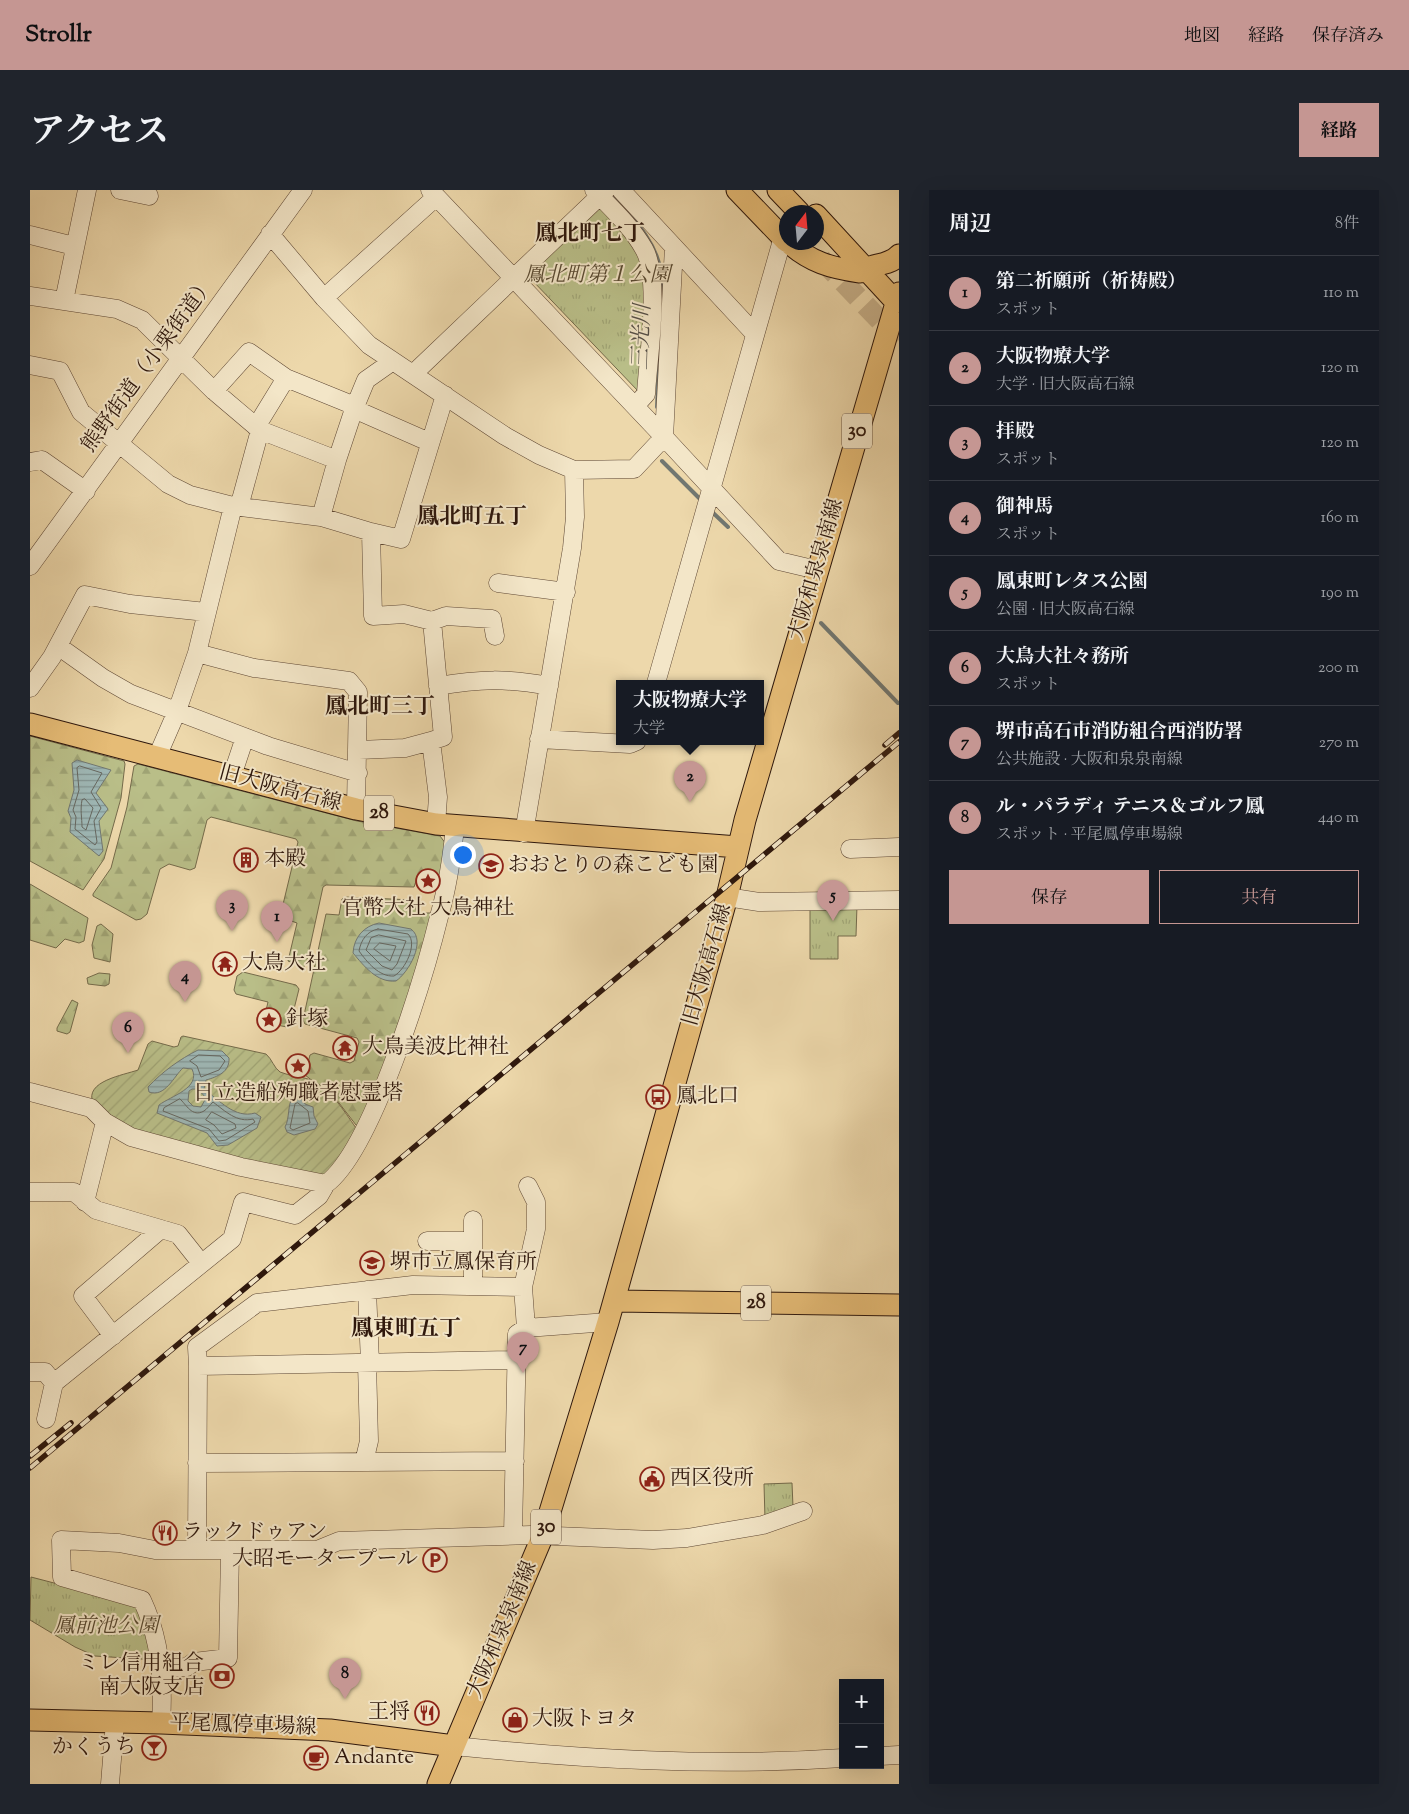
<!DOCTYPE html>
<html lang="ja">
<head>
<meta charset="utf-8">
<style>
  :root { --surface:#171b24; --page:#20242c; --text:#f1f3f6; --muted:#9ea1a6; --line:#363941; --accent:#c59692 }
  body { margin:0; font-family:"Sorts Mill Goudy","Noto Serif JP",serif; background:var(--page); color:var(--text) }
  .controls { position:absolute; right:15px; bottom:15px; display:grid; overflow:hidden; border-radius:0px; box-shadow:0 5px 20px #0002 }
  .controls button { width:45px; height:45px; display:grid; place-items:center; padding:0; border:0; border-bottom:1px solid var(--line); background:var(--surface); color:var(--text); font:25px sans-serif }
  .compass { position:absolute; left:749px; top:15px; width:45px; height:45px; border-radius:50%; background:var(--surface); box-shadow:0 5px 20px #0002; rotate:16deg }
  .you { position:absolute; left:432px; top:664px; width:18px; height:18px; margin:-12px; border:4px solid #fff; border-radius:50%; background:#1a73e8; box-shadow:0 0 0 8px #1a73e833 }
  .badge { display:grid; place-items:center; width:32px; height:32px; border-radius:50%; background:var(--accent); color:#111; font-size:16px; font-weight:700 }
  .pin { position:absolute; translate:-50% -41px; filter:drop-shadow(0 1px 2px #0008) }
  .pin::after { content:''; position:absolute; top:26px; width:18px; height:15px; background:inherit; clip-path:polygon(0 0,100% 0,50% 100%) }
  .popup { position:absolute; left:586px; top:490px; width:148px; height:65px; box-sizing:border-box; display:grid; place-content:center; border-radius:0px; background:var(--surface); filter:drop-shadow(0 1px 4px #0005); font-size:16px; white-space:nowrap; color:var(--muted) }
  .popup b { font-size:19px; color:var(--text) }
  .popup::after { content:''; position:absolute; left:50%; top:100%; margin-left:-10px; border:10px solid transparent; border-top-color:var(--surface) }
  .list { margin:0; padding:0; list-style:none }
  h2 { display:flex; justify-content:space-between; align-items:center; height:65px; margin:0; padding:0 20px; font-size:21px }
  h2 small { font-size:16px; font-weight:400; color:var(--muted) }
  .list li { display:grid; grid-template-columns:32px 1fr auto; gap:15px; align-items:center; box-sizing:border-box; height:75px; padding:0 20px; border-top:1px solid var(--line) }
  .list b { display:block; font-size:19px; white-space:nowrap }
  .list p { margin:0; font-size:16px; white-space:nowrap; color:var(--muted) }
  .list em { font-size:16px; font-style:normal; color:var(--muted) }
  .actions { display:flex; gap:10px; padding:15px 20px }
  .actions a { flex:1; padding:11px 0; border:1px solid var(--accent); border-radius:0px; text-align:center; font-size:18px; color:var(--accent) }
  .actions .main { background:var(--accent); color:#111 }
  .map { position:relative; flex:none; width:869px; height:1594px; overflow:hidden; border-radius:0px }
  header { display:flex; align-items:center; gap:30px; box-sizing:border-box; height:70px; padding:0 25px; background:var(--accent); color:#111 }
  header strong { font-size:24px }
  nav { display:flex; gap:28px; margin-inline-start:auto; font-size:18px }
  .intro { display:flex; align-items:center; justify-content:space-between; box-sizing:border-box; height:120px; padding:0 30px }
  h1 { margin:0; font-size:35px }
  .button { padding:12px 22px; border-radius:0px; background:var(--accent); color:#111; font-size:18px; font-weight:700 }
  main { display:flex; gap:30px; padding:0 30px }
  aside { flex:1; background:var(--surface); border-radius:0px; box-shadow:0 5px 20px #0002 }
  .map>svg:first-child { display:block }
</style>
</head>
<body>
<header>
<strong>Strollr</strong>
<nav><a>地図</a><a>経路</a><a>保存済み</a></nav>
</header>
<div class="intro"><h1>アクセス</h1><a class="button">経路</a></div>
<main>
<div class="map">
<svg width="869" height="1594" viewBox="0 0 869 1594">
  <defs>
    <pattern id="forest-firs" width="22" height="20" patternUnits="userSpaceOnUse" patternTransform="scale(1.25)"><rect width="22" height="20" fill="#b9be88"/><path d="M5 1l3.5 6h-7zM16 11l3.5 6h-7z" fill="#9fa374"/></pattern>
    <pattern id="park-tufts" width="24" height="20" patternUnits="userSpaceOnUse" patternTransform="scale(1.25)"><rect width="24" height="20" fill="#b9be88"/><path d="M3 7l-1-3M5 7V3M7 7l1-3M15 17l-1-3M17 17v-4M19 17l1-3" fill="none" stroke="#9fa374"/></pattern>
    <pattern id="garden-furrows" width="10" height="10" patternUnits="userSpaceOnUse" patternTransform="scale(1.25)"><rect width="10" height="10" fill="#b9be88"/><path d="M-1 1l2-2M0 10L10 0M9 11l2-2" fill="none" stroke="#9fa374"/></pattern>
    <pattern id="water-rules" width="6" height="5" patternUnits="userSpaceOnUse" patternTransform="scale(1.25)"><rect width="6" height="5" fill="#9eb7b5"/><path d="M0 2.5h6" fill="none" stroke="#819492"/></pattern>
  </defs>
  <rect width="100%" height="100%" fill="#edd8ab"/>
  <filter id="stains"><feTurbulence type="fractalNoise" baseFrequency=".004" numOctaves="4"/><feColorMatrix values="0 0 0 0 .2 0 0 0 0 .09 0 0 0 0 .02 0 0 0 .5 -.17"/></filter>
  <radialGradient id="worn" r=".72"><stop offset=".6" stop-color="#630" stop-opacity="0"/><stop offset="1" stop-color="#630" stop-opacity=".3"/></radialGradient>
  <path fill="url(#forest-firs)" stroke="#746a4a" d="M 0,546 L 94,571 L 95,574 L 91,608 L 74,669 L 53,700 L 0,671 Z
    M 108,574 L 327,631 L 410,646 L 416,654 L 410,684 L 407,686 L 388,685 L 384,697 L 296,695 L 293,697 L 276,775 L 273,777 L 258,771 L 267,733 L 250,727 L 268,652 L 266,649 L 181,627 L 177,630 L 165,678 L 160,680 L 139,674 L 130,679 L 117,724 L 111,729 L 106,730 L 63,706 L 63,704 L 81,678 L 97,617 L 104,576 Z
    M 0,694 L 58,728 L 54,751 L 49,753 L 35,749 L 26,758 L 0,750 Z
    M 315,707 L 383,710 L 387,723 L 403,723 L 372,830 L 329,936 L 326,935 L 306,909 L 275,885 L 280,865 L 284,863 L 320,873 L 324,871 L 329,852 L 327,848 L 275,834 L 273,830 L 296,724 L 309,725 L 312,709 Z
    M 71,734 L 83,744 L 80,772 L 64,768 L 62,755 L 67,736 Z
    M 213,782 L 266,795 L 269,799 L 260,835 L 257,837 L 236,833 L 234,829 L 238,812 L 206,804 L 204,800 L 207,786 Z
    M 69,783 L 80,784 L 79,794 L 75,796 L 58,794 L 57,788 Z
    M 42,810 L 48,813 L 40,842 L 37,844 L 27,841 L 27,838 Z"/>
  <path fill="url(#park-tufts)" stroke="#746a4a" d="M 570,15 L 599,41 L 618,82 L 608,201 L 501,89 L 501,81 Z
    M 780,715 L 827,715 L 826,746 L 808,746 L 808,769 L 780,769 Z
    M 762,1293 L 763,1317 L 735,1329 L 734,1294 Z
    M 1,1387 L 97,1412 L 113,1421 L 126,1470 L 65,1466 L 45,1457 L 0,1430 Z"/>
  <path fill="url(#garden-furrows)" stroke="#746a4a" d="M 153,846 L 236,864 C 242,869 244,878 250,882 C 259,886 271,886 281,890 C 300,898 314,921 326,938 L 299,988 L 234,978 L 100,942 L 63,913 C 54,891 94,885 108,880 L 118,854 L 122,851 L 144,857 L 148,856 L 151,847 Z"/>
  <path fill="url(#water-rules)" stroke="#717771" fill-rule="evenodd" d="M 47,570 L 81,580 L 66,603 L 78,619 L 69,631 L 73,661 L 69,666 L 40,642 L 41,628 L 38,621 L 44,600 L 42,573 Z
    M 349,733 L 381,739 C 397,751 378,783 366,791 C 347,793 334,776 323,763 C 324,747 334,736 349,733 Z
    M 168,860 L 192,861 L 199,868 C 200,882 187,887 176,890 L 174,899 C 189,910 205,929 225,923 L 231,927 L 227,938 L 198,955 L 187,956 L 177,943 L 127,923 L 129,915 C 141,906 171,898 162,879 L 153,878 C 144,886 135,908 119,902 L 118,897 C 132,882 150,869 168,860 ZM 162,899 L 168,899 L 176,908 L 171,917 L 163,916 L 158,911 L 159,901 Z
    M 263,906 L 273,909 L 275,914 L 283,917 L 284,926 L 288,934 L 285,939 L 264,945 L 257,942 L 255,937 C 260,928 257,916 263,906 Z"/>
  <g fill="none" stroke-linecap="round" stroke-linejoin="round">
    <path stroke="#666760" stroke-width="1" d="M 50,576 L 72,583 L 61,602 L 71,618 L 64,631 L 67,652 L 65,655 L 45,639 L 46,627 L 43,620 L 49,600 L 47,578 Z
      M 55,609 L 63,618 L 56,640 L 52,637 C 52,628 50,620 52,610 Z
      M 348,739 L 378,744 C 388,754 375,780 364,786 C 349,787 337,772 329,761 C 331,750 337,741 348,739 Z
      M 349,745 L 376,751 L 367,774 L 362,780 L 352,776 L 336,760 L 341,748 Z
      M 350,753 L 366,756 L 360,771 L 344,759 Z
      M 169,865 L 190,866 L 195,871 L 189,880 L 171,887 L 167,876 L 160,871 Z
      M 150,909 C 156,914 162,928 174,921 C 177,919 180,915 183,912 C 195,921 207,933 223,929 L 225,932 L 196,950 L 189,951 L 179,939 L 133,921 L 134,918 Z
      M 268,913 L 278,921 L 280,933 L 263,940 L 260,938 L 265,914 Z
      M 182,922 L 205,934 L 206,938 L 192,944 L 184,935 L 176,930 Z"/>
    <path stroke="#717771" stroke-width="4" d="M 582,5 C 604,29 628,53 632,87 C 634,98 631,111 631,122
      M 627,217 L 631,129
      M 632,271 L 672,311
      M 680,320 L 698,337
      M 791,433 L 868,513"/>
    <path stroke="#c7b18b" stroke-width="21" stroke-dasharray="21 11" stroke-linecap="butt" d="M 791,69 L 869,150"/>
    <g stroke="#5e4734" stroke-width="19">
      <path id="minor" d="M 90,0 L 119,6
        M 400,0 L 634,247 L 749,371 L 787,380
        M 564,0 C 582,19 601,36 614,59 C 631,89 618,168 616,204 L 605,216
        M 591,0 L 725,144
        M 240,44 L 294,108 L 339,155 L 475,246 L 509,265 L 544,280 L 545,327 L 542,358 L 494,643
        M 0,45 L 44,56
        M 0,106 L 87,119 L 112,130 L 184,201 L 230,240 L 307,270 L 291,327
        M 294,108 L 406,7
        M 34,111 L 57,0
        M 0,175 L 30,181 L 51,222 L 138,294 L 160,305 L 203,316 L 291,327 L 341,342 L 343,426 L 374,424 L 402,431 L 413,547 L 401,551 L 408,607 L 406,634
        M 383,184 L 576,0
        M 184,201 L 219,162 L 256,188 L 325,216
        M 324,219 L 399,252
        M 226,237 L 256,188
        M 307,270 L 324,219 L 336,190 L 363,171
        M 0,272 L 12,270 L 56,301
        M 544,280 L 604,279 L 634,247 L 644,57
        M 209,317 L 230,240
        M 341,342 L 371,349 L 415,205
        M 0,376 L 273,0
        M 468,393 L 536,402
        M 402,431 L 416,426 L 462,429 L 465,446
        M 28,456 L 73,488 L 101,504 L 238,556 L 328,583
        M 167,463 L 224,478 L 319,491 L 328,502 L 326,619
        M 626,493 L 753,47
        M 408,496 C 449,489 477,488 519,496
        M 0,498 L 22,467 L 55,405 L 100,414 L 176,422
        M 509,549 L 600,554 L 607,551
        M 329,560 L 375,558 L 401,551
        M 127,567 L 147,521 L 167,463 L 203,316
        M 202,586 L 215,547
        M 820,659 L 869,657
        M 697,707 L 729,712 L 869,710
        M 0,902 L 61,918 L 75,932 L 101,947 L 211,977 L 296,994 C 343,959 395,784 410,723 C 418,695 422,666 425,637
        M 0,1002 L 44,1002 L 66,1020 L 148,1044 L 171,1073
        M 55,1012 L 75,932
        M 397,1051 L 443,1051
        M 443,1096 L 443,1030
        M 493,1097 L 506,1039 L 506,1012 L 498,996
        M 337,1100 L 340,1173
        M 83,1146 L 53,1106 L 131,1039
        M 168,1176 L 167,1157 L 227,1113 L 383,1095 L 493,1097 L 496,1138 L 578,1132
        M 0,1182 L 15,1182 L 24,1193 L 202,1049 L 213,1012 L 265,1025 L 289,1006 L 296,994
        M 16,1229 L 24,1193
        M 334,1272 L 339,1251 L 337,1173
        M 167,1273 L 485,1271
        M 483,1345 L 487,1144 L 496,1138
        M 167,1360 L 168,1176 L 486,1170
        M 130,1479 L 157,1477 L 164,1472 L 198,1468 L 200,1360
        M 131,1533 C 134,1490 130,1448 112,1410 L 32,1387 L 31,1350 L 89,1353 L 125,1360 L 287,1360 L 309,1351 L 501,1345 L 623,1350 L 657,1348 L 733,1335 L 773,1321
        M 424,1556 C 553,1569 683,1577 813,1568
        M 850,1566 L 869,1565
        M 80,1594 L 85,1532"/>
    </g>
    <g stroke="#2e170c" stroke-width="23">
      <path id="major" d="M 707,0 L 756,51
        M 748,0 L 769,22
        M 786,25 L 866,112
        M 758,52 C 780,72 801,78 830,82 C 841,73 858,77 869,65
        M 0,534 L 326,619 L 406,634 L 708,657
        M 584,1111 L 869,1115
        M 0,1530 L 131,1533 L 300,1540 L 424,1556
        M 408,1594 L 513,1345 L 519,1325 L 578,1132 L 697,707 L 715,630 L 869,103"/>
    </g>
    <use href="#minor" stroke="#f3e6c8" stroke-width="18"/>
    <use href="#major" stroke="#e6bc76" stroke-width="21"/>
    <g stroke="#2e170c" stroke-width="5.5">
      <path id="rail" d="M 855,555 L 869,543
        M 0,1266 L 41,1233
        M 0,1278 L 869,552"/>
    </g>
    <use href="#rail" stroke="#f3e6c8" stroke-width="4" stroke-dasharray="11" stroke-linecap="butt"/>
  </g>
  <defs>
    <g id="building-ring" transform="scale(1.25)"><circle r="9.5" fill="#f3e6c8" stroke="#8f2418" stroke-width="1.5"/><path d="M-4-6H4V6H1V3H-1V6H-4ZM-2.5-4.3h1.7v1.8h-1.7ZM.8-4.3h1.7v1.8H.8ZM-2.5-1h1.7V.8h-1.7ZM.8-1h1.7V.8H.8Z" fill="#8f2418"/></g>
    <g id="school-ring" transform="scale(1.25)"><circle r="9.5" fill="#f3e6c8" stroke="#8f2418" stroke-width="1.5"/><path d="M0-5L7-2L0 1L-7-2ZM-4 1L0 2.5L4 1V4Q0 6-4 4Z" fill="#8f2418"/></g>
    <g id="sight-ring" transform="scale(1.25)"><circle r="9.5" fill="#f3e6c8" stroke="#8f2418" stroke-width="1.5"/><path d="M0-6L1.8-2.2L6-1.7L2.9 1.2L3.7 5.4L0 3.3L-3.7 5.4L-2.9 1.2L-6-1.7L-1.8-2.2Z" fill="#8f2418"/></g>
    <g id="temple-ring" transform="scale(1.25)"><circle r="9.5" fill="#f3e6c8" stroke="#8f2418" stroke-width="1.5"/><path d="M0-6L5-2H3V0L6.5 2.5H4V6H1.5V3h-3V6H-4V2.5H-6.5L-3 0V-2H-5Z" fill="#8f2418"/></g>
    <g id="bus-ring" transform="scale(1.25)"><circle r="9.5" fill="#f3e6c8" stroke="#8f2418" stroke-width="1.5"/><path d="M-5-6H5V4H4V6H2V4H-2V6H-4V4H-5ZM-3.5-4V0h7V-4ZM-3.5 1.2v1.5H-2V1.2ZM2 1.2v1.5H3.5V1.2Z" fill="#8f2418"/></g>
    <g id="civic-ring" transform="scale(1.25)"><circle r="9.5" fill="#f3e6c8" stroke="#8f2418" stroke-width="1.5"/><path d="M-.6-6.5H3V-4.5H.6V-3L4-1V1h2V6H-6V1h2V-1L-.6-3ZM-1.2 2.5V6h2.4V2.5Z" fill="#8f2418"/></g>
    <g id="restaurant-ring" transform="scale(1.25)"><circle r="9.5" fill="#f3e6c8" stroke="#8f2418" stroke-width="1.5"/><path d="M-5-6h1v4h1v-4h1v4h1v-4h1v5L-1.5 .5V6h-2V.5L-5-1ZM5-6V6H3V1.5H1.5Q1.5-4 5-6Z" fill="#8f2418"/></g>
    <g id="parking-ring" transform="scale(1.25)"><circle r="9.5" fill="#f3e6c8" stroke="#8f2418" stroke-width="1.5"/><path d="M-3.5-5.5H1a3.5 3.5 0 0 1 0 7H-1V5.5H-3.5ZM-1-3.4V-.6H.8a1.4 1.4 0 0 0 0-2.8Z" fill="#8f2418"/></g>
    <g id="bank-ring" transform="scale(1.25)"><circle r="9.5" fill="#f3e6c8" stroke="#8f2418" stroke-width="1.5"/><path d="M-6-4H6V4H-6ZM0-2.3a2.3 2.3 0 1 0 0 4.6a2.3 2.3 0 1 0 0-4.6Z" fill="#8f2418"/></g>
    <g id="shop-ring" transform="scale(1.25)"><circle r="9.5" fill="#f3e6c8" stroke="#8f2418" stroke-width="1.5"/><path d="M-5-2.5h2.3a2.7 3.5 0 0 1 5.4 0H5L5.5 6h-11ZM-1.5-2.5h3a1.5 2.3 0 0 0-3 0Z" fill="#8f2418"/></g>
    <g id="bar-ring" transform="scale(1.25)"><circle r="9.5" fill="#f3e6c8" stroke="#8f2418" stroke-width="1.5"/><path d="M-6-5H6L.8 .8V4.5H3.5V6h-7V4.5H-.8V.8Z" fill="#8f2418"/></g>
    <g id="cafe-ring" transform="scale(1.25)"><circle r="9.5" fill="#f3e6c8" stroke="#8f2418" stroke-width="1.5"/><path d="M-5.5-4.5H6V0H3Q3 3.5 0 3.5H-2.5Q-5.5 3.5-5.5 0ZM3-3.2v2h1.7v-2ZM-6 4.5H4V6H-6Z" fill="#8f2418"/></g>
  </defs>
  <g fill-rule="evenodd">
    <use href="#building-ring" x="216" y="670"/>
    <use href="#school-ring" x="461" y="676"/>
    <use href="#sight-ring" x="398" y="691"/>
    <use href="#temple-ring" x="195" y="774"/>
    <use href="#sight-ring" x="239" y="830"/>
    <use href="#temple-ring" x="315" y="858"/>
    <use href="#sight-ring" x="268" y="876"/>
    <use href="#bus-ring" x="628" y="907"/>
    <use href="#school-ring" x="342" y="1073"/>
    <use href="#civic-ring" x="622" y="1289"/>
    <use href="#restaurant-ring" x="135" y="1343"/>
    <use href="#parking-ring" x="405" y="1370"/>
    <use href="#bank-ring" x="192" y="1486"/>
    <use href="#restaurant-ring" x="397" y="1523"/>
    <use href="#shop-ring" x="485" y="1530"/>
    <use href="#bar-ring" x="124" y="1558"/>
    <use href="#cafe-ring" x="286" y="1568"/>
  </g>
  <g text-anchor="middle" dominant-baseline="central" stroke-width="4" stroke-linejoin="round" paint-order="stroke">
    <g fill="#f3e6c8" stroke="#695544" stroke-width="1">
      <rect x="812" y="223.5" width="30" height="35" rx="4"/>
      <rect x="334" y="605.5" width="30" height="35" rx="4"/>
      <rect x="711" y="1095.5" width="30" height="35" rx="4"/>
      <rect x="501" y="1319.5" width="30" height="35" rx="4"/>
    </g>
    <g font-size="20" font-weight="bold" fill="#2e170c">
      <text x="827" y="241">30</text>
      <text x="349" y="623">28</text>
      <text x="726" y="1113">28</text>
      <text x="516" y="1337">30</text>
    </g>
    <g font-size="21" font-style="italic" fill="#584931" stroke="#f3e6c8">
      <text x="567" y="86">鳳北町第１公園</text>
      <text x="76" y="1437">鳳前池公園</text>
    </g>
    <g font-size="21" fill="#2e170c" stroke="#f3e6c8">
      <text transform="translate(119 175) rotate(-54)">熊野街道（小栗街道）</text>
      <text transform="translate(787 380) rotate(-74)">大阪和泉泉南線</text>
      <text transform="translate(250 599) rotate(15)">旧大阪高石線</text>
      <text transform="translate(678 775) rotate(-74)">旧大阪高石線</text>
      <text transform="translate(473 1440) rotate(-67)">大阪和泉泉南線</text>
      <text transform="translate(213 1536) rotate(2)">平尾鳳停車場線</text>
    </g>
    <g font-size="21" fill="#2e170c" stroke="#f3e6c8" text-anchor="start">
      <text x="234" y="670">本殿</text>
      <text x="478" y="676">おおとりの森こども園</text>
      <text x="398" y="719" text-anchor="middle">官幣大社 大鳥神社</text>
      <text x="212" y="774">大鳥大社</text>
      <text x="256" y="830">針塚</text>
      <text x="332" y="858">大鳥美波比神社</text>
      <text x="268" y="904" text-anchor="middle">日立造船殉職者慰霊塔</text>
      <text x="646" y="907">鳳北口</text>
      <text x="360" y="1073">堺市立鳳保育所</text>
      <text x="640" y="1289">西区役所</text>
      <text x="152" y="1343">ラックドゥアン</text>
      <text x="388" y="1370" text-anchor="end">大昭モータープール</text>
      <text x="174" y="1474" text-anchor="end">ミレ信用組合<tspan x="174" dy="24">南大阪支店</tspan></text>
      <text x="380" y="1523" text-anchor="end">王将</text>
      <text x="502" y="1530">大阪トヨタ</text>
      <text x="106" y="1558" text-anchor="end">かくうち</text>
      <text x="304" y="1568">Andante</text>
    </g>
    <g font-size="22" font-weight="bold" fill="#2e170c" stroke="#f3e6c8">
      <text x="560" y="45">鳳北町七丁</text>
      <text x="442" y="328">鳳北町五丁</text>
      <text x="350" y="518">鳳北町三丁</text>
      <text x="376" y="1140">鳳東町五丁</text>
    </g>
    <g font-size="22" font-style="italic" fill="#554f47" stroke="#f3e6c8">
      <text transform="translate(613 147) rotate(-88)">三光川</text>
    </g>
  </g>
  <rect width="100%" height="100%" filter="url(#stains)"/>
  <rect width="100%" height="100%" fill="url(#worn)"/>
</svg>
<div class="controls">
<button>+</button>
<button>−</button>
</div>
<svg class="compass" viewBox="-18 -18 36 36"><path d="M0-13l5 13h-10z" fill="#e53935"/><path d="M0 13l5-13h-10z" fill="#9ea1a6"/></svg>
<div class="you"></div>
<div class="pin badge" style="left:247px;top:752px">1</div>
<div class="pin badge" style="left:660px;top:612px">2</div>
<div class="popup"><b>大阪物療大学</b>大学</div>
<div class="pin badge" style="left:202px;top:741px">3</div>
<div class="pin badge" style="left:155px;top:812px">4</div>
<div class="pin badge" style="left:803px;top:731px">5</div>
<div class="pin badge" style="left:98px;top:863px">6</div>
<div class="pin badge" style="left:493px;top:1183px">7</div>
<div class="pin badge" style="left:315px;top:1509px">8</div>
</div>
<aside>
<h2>周辺<small>8件</small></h2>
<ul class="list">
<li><span class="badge">1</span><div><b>第二祈願所（祈祷殿）</b><p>スポット</p></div><em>110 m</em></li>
<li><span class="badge">2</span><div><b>大阪物療大学</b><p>大学 · 旧大阪高石線</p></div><em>120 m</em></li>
<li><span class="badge">3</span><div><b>拝殿</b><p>スポット</p></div><em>120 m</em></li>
<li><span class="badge">4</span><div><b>御神馬</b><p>スポット</p></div><em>160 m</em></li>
<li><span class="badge">5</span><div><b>鳳東町レタス公園</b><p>公園 · 旧大阪高石線</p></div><em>190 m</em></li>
<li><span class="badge">6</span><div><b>大鳥大社々務所</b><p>スポット</p></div><em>200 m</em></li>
<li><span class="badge">7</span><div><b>堺市高石市消防組合西消防署</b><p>公共施設 · 大阪和泉泉南線</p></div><em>270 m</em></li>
<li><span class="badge">8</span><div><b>ル・パラディ テニス＆ゴルフ鳳</b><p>スポット · 平尾鳳停車場線</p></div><em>440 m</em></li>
</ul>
<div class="actions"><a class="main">保存</a><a>共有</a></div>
</aside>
</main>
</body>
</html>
